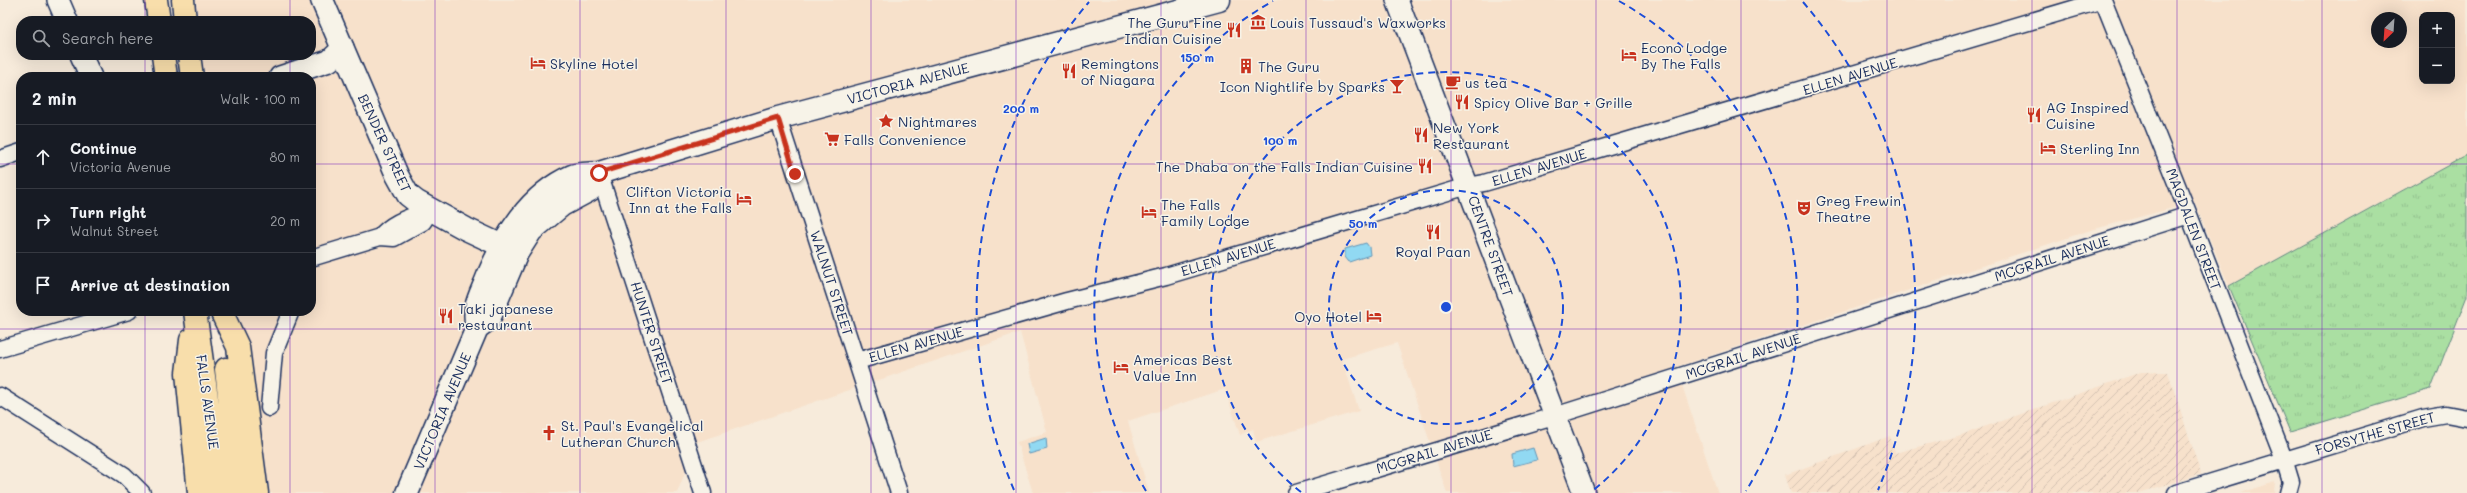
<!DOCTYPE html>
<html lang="en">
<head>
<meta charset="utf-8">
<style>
  :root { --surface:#171b24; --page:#242831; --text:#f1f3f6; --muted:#9ea1a6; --line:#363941 }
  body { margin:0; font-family:Mali,sans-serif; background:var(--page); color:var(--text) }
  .controls { position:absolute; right:12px; top:12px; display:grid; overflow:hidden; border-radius:8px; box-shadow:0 4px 16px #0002 }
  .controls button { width:36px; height:36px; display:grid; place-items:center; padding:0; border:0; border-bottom:1px solid var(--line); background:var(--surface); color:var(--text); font:20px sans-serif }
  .compass { position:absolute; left:2371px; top:12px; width:36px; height:36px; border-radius:50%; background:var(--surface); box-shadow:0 4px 16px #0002; rotate:205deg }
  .stop { position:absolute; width:12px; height:12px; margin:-9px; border:3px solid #c8321e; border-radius:50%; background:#fff }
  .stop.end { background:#c8321e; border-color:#fff; box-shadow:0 1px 4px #0008 }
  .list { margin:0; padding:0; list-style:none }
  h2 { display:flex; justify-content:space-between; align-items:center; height:52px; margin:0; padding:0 16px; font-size:17px }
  h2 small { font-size:13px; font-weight:400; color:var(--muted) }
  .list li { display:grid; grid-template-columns:26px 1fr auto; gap:12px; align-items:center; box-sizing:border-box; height:64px; padding:0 16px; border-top:1px solid var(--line) }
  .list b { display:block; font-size:15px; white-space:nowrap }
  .list p { margin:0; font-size:13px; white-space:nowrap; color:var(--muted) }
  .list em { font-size:13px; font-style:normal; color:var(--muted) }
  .icon { flex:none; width:22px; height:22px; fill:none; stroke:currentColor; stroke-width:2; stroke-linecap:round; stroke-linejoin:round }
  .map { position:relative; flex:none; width:2467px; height:493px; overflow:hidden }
  .search { position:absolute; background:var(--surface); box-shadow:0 4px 16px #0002; left:16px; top:16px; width:300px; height:44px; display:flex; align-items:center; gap:10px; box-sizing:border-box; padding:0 14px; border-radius:16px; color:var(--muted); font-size:15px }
  .panel { position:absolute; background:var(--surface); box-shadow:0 4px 16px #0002; left:16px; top:72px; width:300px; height:244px; border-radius:16px }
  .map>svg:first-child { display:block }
</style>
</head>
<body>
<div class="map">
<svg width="2467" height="493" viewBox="0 0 2467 493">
  <defs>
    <pattern id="industrial-furrows" width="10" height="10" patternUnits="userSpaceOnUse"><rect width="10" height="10" fill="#f7e1cb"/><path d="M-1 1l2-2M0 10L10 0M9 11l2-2" fill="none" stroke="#d3c1b1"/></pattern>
    <pattern id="grass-tufts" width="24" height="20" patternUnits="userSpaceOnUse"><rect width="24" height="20" fill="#aadfa2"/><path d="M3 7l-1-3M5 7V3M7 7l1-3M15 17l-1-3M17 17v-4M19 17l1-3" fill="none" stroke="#92c08e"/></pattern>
  </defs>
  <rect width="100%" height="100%" fill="#f7ebdb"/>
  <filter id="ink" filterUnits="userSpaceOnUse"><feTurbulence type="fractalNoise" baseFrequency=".025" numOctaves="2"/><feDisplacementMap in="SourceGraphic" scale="8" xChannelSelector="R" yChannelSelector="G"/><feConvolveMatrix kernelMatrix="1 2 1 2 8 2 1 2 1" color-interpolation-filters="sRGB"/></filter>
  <g filter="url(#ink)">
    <path fill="#f7e1cb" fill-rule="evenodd" d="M 196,0 L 2467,0 L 2467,155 L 2229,286 L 2195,202 L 2091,230 L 1676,367 L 1718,493 L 1447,493 L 1397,343 L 1342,359 L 1359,411 L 1256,442 L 1253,429 L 1240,435 L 1225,389 L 1128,421 L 1149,493 L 1033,493 L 1017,442 L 1047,432 L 1020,332 L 697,442 L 677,493 L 270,493 L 237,311 L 311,311 L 311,77 L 204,77 L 202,55 L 311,55 L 311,21 L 198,21 ZM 2422,15 L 2452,15 L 2452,81 L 2422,81 ZM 2377,18 L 2401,18 L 2401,42 L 2377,42 Z
      M 2275,482 L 2274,493 L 2241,493 Z"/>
    <path fill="url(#industrial-furrows)" d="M 2141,372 L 2168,372 L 2201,474 L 2139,493 L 1791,493 L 1785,475 L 1890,436 L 1895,453 L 1961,435 Z"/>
    <path fill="url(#grass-tufts)" stroke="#628780" d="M 2467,155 L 2467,296 L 2431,389 L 2290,432 L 2229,286 Z"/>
    <path fill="#91d9f2" stroke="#6295b7" d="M 1366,243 L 1369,247 L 1370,255 L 1349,262 L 1345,257 L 1345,249 Z
      M 1046,438 L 1047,449 L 1029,454 L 1027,444 Z
      M 1533,448 L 1537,460 L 1513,466 L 1512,454 Z"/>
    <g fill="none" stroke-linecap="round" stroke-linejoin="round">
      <g stroke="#1b2f5e" stroke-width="19">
        <path id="minor" d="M 2103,0 L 2189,215 L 2284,459 L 2291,482 L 2288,493
          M 778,118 L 899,493
          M 0,159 L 21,152
          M 599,173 L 703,493
          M 380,237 C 391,222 413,215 430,211
          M 311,258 L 380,237 L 394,238 L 423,222 L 430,211
          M 0,349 L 129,311
          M 857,361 L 1067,301 L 1166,276 L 1468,186 L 1484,183 L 2103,0
          M 0,396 L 124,475 L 142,493
          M 269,408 L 274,353 L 291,311
          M 1296,493 L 1567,412 L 2189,215
          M 2176,493 L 2423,418 L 2446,414 L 2467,418"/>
      </g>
      <g stroke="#1b2f5e" stroke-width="24">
        <path id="tertiary" d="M 58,0 L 67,21
          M 1397,0 L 1584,493
          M 81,55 L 91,77
          M 280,77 L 329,61 L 343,48"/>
      </g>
      <g stroke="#1b2f5e" stroke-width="25">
        <path id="secondary" d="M 322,0 L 397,175 L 408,195 L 417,202 L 466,229 L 515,252
          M 477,328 C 472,306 480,297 488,276 C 505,236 529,195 572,176 C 579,173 591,174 599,173 L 778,118 L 1219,0
          M 407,493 L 477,328 L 489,319 L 517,253 L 531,231 L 562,205 L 590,190 L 599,173"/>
      </g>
      <g stroke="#1b2f5e" stroke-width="25">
        <path id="trunk" d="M 156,0 L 159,21
          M 183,0 L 185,21
          M 163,55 L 166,77
          M 189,55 L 192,77
          M 195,311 L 220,493
          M 221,311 L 238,347 L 257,493
          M 191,340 L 187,373 L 199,493
          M 226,369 L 240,493"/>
      </g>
      <use href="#minor" stroke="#f7f3e8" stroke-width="16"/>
      <use href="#tertiary" stroke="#f7f3e8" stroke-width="21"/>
      <use href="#secondary" stroke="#f7f3e8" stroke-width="22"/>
      <use href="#trunk" stroke="#f8deab" stroke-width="22"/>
    </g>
  </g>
  <g fill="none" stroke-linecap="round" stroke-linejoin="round" filter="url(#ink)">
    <path stroke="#c8321e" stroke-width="5" d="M 599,173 L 778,118 L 795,174"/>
  </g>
  <path fill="none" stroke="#7b2cbf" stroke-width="1" stroke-opacity="0.55" d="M 145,0 L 145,21M 290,0 L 290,21M 435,0 L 435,493M 580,0 L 580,493M 726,0 L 726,493M 871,0 L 871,493M 1016,0 L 1016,493M 1161,0 L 1161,493M 1306,0 L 1306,493M 1451,0 L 1451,493M 1596,0 L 1596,493M 1741,0 L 1741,493M 1887,0 L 1887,493M 2032,0 L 2032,493M 2177,0 L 2177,493M 2322,0 L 2322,493M 145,55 L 145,77M 290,55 L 290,77M 0,164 L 21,164M 311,164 L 2467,164M 145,311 L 145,493M 290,311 L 290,493M 0,329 L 2467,329"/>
  <g fill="none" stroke="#1d4ed8" stroke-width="2" stroke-dasharray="7 5">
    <circle cx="1446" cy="307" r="117"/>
    <path d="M1301 492A235 235 0 1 1 1591 492"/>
    <path d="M1146 491A352 352 0 0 1 1273 1M1619 1A352 352 0 0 1 1746 491"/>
    <path d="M1014 490A469 469 0 0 1 1089 2M1803 2A469 469 0 0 1 1878 490"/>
  </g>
  <defs>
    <g id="museum-bare" transform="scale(1.2)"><path d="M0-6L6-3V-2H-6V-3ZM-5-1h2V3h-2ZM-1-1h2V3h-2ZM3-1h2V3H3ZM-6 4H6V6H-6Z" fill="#c8321e" stroke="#f7f3e8" stroke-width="2.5" paint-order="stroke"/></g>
    <g id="restaurant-bare" transform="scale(1.2)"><path d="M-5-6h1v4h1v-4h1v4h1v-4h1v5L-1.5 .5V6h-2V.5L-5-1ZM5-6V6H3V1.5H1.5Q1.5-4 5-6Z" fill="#c8321e" stroke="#f7f3e8" stroke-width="2.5" paint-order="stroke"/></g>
    <g id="hotel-bare" transform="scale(1.2)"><path d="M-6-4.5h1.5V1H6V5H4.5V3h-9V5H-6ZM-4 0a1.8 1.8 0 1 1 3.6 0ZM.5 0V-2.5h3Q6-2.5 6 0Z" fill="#c8321e" stroke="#f7f3e8" stroke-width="2.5" paint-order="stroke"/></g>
    <g id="building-bare" transform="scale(1.2)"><path d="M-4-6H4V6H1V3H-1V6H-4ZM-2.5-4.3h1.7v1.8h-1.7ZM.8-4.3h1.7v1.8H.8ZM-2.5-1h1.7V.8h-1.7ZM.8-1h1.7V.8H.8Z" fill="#c8321e" stroke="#f7f3e8" stroke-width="2.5" paint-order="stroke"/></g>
    <g id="cafe-bare" transform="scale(1.2)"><path d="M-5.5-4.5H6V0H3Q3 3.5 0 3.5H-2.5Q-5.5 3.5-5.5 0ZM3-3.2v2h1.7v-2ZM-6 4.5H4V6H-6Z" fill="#c8321e" stroke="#f7f3e8" stroke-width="2.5" paint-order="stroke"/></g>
    <g id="bar-bare" transform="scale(1.2)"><path d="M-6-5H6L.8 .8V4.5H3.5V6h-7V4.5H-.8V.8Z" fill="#c8321e" stroke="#f7f3e8" stroke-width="2.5" paint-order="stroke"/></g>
    <g id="sight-bare" transform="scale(1.2)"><path d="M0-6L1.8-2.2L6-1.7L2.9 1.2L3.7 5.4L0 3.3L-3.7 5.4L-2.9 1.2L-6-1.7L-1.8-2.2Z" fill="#c8321e" stroke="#f7f3e8" stroke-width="2.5" paint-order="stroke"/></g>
    <g id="supermarket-bare" transform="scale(1.2)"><path d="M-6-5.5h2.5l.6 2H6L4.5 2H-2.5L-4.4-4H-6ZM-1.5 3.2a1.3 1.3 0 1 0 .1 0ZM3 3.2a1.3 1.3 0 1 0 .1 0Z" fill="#c8321e" stroke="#f7f3e8" stroke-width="2.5" paint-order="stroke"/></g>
    <g id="theatre-bare" transform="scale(1.2)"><path d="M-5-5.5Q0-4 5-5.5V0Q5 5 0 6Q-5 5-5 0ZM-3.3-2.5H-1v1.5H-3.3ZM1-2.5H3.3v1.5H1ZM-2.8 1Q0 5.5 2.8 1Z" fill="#c8321e" stroke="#f7f3e8" stroke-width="2.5" paint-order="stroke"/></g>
    <g id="church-bare" transform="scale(1.2)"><path d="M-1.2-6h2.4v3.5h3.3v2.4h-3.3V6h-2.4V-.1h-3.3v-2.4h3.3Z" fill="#c8321e" stroke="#f7f3e8" stroke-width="2.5" paint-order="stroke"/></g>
  </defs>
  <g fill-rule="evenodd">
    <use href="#museum-bare" x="1258" y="22"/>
    <use href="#restaurant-bare" x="1234" y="30"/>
    <use href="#hotel-bare" x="1629" y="55"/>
    <use href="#hotel-bare" x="538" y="63"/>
    <use href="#building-bare" x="1246" y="66"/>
    <use href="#restaurant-bare" x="1069" y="71"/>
    <use href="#cafe-bare" x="1453" y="82"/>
    <use href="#bar-bare" x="1397" y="86"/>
    <use href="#restaurant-bare" x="1462" y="102"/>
    <use href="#restaurant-bare" x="2034" y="115"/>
    <use href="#sight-bare" x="886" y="121"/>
    <use href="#restaurant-bare" x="1421" y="135"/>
    <use href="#supermarket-bare" x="832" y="139"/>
    <use href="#hotel-bare" x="2048" y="148"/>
    <use href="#restaurant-bare" x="1425" y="166"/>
    <use href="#hotel-bare" x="744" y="199"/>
    <use href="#theatre-bare" x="1804" y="208"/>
    <use href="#hotel-bare" x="1149" y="212"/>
    <use href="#restaurant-bare" x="1433" y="232"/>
    <use href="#restaurant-bare" x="446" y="316"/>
    <use href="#hotel-bare" x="1374" y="316"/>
    <use href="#hotel-bare" x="1121" y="367"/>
    <use href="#church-bare" x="549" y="433"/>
  </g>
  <g text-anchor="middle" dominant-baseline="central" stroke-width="3" stroke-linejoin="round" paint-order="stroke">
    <g font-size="14" fill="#1b2f5e" stroke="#f7f3e8" text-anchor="start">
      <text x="1222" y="22" text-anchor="end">The Guru Fine<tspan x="1222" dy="16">Indian Cuisine</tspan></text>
      <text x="1270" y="22">Louis Tussaud's Waxworks</text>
      <text x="1641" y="47">Econo Lodge<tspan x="1641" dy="16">By The Falls</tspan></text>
      <text x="550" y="63">Skyline Hotel</text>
      <text x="1081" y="63">Remingtons<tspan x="1081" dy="16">of Niagara</tspan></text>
      <text x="1258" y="66">The Guru</text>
      <text x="1465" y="82">us tea</text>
      <text x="1385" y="86" text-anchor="end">Icon Nightlife by Sparks</text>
      <text x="1474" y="102">Spicy Olive Bar + Grille</text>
      <text x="2046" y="107">AG Inspired<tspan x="2046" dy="16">Cuisine</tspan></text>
      <text x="898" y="121">Nightmares</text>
      <text x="1433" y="127">New York<tspan x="1433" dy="16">Restaurant</tspan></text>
      <text x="844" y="139">Falls Convenience</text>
      <text x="2060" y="148">Sterling Inn</text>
      <text x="1413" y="166" text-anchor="end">The Dhaba on the Falls Indian Cuisine</text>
      <text x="732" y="191" text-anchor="end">Clifton Victoria<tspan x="732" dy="16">Inn at the Falls</tspan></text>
      <text x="1816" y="200">Greg Frewin<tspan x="1816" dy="16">Theatre</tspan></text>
      <text x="1161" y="204">The Falls<tspan x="1161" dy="16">Family Lodge</tspan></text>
      <text x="1433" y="251" text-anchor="middle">Royal Paan</text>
      <text x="458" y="308">Taki japanese<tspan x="458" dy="16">restaurant</tspan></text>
      <text x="1362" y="316" text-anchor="end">Oyo Hotel</text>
      <text x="1133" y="359">Americas Best<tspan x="1133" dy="16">Value Inn</tspan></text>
      <text x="561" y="425">St. Paul's Evangelical<tspan x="561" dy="16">Lutheran Church</tspan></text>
    </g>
    <g font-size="14" fill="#1b2f5e" stroke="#f7f3e8">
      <text transform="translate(1850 76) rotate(-17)">ELLEN AVENUE</text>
      <text transform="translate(908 83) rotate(-15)">VICTORIA AVENUE</text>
      <text transform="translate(385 143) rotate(65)">BENDER STREET</text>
      <text transform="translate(1539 167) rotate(-17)">ELLEN AVENUE</text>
      <text transform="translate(2194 229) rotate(69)">MAGDALEN STREET</text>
      <text transform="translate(1491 246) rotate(70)">CENTRE STREET</text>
      <text transform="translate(1228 257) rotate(-17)">ELLEN AVENUE</text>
      <text transform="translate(2052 258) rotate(-18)">MCGRAIL AVENUE</text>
      <text transform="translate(832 283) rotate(72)">WALNUT STREET</text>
      <text transform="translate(652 333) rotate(72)">HUNTER STREET</text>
      <text transform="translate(916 344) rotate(-16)">ELLEN AVENUE</text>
      <text transform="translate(1743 356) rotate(-18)">MCGRAIL AVENUE</text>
      <text transform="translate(208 402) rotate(82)">FALLS AVENUE</text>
      <text transform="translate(442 411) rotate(-67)">VICTORIA AVENUE</text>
      <text transform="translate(2375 433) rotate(-16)">FORSYTHE STREET</text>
      <text transform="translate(1434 451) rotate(-17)">MCGRAIL AVENUE</text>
    </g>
  </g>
  <circle cx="1446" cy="307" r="6" fill="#1d4ed8" stroke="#f7f3e8" stroke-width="2"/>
  <g font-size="12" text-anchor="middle" font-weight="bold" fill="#1d4ed8" stroke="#f7f3e8" stroke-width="3" stroke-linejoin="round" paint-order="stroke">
    <text x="1197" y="62">150 m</text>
    <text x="1021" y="113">200 m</text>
    <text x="1280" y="145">100 m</text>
    <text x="1363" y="228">50 m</text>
  </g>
</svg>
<div class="controls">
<button>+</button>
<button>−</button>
</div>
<svg class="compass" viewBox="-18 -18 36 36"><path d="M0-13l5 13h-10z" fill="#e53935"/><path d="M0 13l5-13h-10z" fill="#9ea1a6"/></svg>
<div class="stop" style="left:599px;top:173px"></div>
<div class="stop end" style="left:795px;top:174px"></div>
<div class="search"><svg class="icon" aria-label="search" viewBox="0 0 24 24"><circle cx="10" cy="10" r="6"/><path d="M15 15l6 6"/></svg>Search here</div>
<section class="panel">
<h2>2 min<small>Walk · 100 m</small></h2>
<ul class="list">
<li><svg class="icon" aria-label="ahead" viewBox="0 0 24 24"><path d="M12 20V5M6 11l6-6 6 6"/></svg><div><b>Continue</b><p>Victoria Avenue</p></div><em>80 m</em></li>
<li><svg class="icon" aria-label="right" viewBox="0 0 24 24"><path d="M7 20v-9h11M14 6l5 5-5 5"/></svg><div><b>Turn right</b><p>Walnut Street</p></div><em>20 m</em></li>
<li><svg class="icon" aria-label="arrive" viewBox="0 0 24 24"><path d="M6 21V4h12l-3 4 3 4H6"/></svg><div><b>Arrive at destination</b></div></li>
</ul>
</section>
</div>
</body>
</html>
